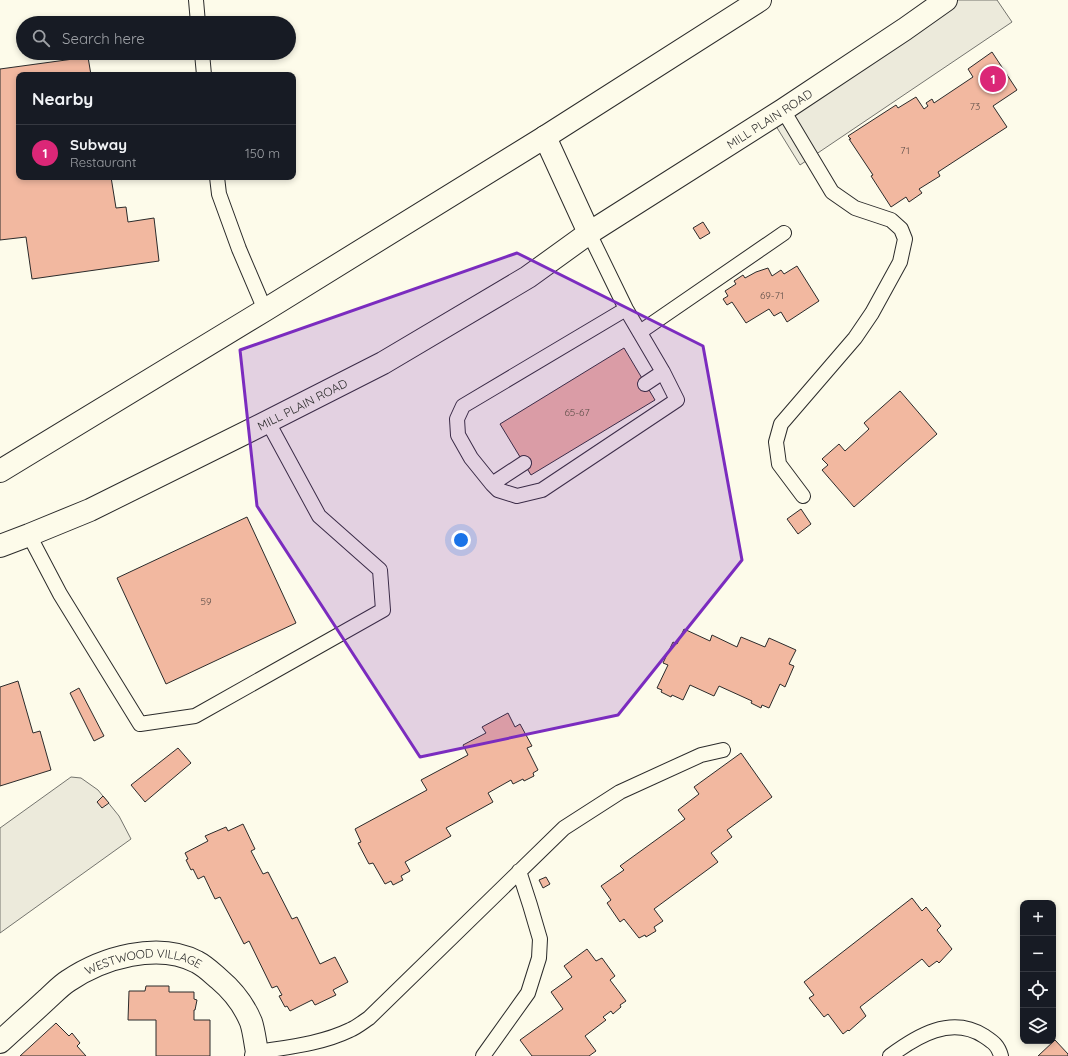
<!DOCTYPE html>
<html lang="en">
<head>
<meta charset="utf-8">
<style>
  :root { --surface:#171b24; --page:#20242c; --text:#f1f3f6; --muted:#9ea1a6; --line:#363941; --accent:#db2777 }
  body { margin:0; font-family:Quicksand,sans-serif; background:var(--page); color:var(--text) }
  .controls { position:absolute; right:12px; bottom:12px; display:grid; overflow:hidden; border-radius:8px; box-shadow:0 2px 6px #0003 }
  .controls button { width:36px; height:36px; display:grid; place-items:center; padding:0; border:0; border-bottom:1px solid var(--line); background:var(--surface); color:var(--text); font:20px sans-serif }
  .you { position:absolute; left:461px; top:540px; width:14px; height:14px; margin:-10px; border:3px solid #fff; border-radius:50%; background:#1a73e8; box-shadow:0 0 0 6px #1a73e833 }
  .badge { display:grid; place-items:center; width:26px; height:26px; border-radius:50%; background:var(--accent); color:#fff; font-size:13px; font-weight:700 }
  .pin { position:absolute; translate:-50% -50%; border:2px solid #fff; box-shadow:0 1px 4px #0006 }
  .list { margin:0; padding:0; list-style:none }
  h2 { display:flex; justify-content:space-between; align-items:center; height:52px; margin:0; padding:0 16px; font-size:17px }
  h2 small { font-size:13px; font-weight:400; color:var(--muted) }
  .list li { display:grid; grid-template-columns:26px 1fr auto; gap:12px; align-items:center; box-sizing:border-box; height:56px; padding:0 16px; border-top:1px solid var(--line) }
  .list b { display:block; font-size:15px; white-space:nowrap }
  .list p { margin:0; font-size:13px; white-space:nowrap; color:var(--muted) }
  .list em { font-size:13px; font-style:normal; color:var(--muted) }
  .icon { flex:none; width:22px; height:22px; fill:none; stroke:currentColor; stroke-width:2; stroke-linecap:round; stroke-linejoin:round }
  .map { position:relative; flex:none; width:1068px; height:1056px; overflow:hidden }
  .search { position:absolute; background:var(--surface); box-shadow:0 2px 6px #0003; left:16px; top:16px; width:280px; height:44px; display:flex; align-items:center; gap:10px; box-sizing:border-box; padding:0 14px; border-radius:22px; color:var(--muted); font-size:15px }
  .panel { position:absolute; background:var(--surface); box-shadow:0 2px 6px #0003; left:16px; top:72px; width:280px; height:108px; border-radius:8px }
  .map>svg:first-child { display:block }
</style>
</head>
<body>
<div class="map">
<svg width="1068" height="1056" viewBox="0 0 1068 1056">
  <rect width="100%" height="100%" fill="#fdfbea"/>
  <path fill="#eceadb" stroke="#74746e" d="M 946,0 L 997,0 L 1012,22 L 800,165 L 771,118 Z
    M 71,777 L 81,778 L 98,790 L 119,816 L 131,839 L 0,933 L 0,828 Z"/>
  <path fill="#f2b8a0" stroke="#2b2b2b" d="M 992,52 L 1017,90 L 993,106 L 1007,127 L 938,172 L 940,176 L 919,189 L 922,193 L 909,202 L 906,197 L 891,207 L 871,176 L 873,175 L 849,139 L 851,139 L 848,136 L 896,105 L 898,108 L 916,97 L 924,109 L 928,106 L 926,103 L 932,99 L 934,103 L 973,77 L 968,69 Z
    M 88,57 L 91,75 L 19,75 L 19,177 L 111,177 L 116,208 L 126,207 L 128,222 L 154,218 L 159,261 L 32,279 L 26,237 L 0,240 L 0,69 Z
    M 703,222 L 710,233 L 700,239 L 693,228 Z
    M 797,266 L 819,301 L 787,322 L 781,312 L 774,316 L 769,309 L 746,323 L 732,302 L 727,305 L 723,299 L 728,296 L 725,291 L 736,284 L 734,281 L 743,275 L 745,278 L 756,272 L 768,268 L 772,276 L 781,270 L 784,274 Z
    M 624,348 L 655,400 L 531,475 L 500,424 Z
    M 900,391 L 937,434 L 854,507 L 822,470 L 828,465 L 822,459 L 839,444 L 845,451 L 869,429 L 864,423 Z
    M 801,509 L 811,524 L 798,534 L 787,519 Z
    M 247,517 L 296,623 L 166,684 L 117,578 Z
    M 684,629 L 710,641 L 712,635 L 737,647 L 741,637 L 765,647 L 769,638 L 796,650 L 789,664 L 794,666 L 785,687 L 780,684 L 769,708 L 762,705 L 761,708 L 751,703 L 752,701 L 719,686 L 714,696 L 690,685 L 683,700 L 672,695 L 671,697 L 661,692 L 662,690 L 657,688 L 668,665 L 663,663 L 673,642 L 677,644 Z
    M 18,681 L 33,733 L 40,731 L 51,770 L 0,786 L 0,687 Z
    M 79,688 L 104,736 L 94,741 L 70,693 Z
    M 508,713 L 515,727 L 520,724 L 532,746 L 527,748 L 538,770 L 533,773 L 534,776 L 524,781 L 523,779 L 513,784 L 511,780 L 488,793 L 493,802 L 446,828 L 451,836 L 405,862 L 410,871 L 401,876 L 403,880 L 393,885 L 391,881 L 385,884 L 373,863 L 369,864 L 358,843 L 361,842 L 355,829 L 427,790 L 421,780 L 468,755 L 463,745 L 486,733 L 482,727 Z
    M 178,748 L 191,763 L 145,802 L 131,785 Z
    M 741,753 L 772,797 L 727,830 L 732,837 L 711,853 L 718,862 L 654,909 L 663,921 L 654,927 L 656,931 L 646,937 L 645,935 L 639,938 L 624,919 L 620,922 L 607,903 L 611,900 L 601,886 L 624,870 L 620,866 L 685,819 L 678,810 L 699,794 L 694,787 Z
    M 103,796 L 109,803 L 102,808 L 97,802 Z
    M 243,824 L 255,849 L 251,851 L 263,874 L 268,872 L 292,919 L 297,917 L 320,964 L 335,957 L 348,982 L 333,990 L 336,995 L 315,1005 L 312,1000 L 290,1011 L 287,1006 L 285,1007 L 279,996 L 282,995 L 277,986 L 272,988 L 249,941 L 244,944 L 220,897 L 215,899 L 204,876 L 198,879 L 193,869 L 191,870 L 186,860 L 188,859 L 185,853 L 208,841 L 205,836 L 226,827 L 228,831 Z
    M 546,877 L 550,884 L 543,888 L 539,880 Z
    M 912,898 L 922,911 L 926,907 L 941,926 L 937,930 L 952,949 L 939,963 L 937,961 L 929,967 L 922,959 L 860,1007 L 866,1016 L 849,1031 L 848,1030 L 843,1034 L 828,1014 L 824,1017 L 809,998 L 814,995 L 804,982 Z
    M 587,949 L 596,961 L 602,958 L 615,976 L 610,980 L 626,1001 L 620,1005 L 621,1007 L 613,1014 L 611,1011 L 603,1017 L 606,1020 L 585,1036 L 596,1051 L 589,1056 L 532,1056 L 520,1040 L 563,1009 L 551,992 L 572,977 L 564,966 Z
    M 146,986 L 169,986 L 169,992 L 194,992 L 194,999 L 197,1000 L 195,1010 L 194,1010 L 194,1020 L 210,1020 L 210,1056 L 156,1056 L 156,1020 L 128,1020 L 129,991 L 145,991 Z
    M 56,1023 L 69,1036 L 72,1033 L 80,1043 L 77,1046 L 86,1056 L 20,1056 Z
    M 1055,1040 L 1068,1054 L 1068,1056 L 1038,1056 Z"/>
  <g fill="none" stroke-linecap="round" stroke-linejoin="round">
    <g stroke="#2b2b2b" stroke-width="16">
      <path id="service" d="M 196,0 L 198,23
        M 202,53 L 204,75
        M 783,110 L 832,192 L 855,208 L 891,220 L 901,229 L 905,239 L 900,262 L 872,313 L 855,338 L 781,424 L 776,442 L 779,464 L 803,496
        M 217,177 L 219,194 L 239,249 L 265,310
        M 589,233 L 626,309 L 663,372 L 677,400 L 542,490 L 517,496 L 498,490 L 492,484 L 471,458 L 458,435 L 457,419 L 463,406 L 626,309
        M 640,332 L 784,233
        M 645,384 L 663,372
        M 492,484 L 524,463
        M 29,535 L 60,594 L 140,724 L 195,716 L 383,610 L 380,570 L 319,516 L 268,422
        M 257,1052 C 288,1047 321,1044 350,1030 C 357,1027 363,1022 369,1018 L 564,828 L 620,792 L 701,755 L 723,750
        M 483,1056 L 528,993 L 539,958 L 540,939 L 530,905 L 519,871
        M 890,1056 C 917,1036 951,1015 984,1036 C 993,1042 998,1045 1001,1056"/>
    </g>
    <g stroke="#2b2b2b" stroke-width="24">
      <g id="minor">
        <path d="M 545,137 L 589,233"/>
        <path id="s1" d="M 0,546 L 29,535 L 90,510 L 261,425 L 383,363 L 528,277 L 589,233 L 783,110 L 905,29 L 946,0"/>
        <path id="s2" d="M 0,1042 C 15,1028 30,1015 45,1001 C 52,995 60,986 68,981 C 102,958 158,941 197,962 C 205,966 212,973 219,979 C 232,990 244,1005 251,1022 C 254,1031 255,1042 257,1052 L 256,1056"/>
      </g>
    </g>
    <g stroke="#2b2b2b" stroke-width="24">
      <path id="primary" d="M 0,471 L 265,310 L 545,137 L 760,0"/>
    </g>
    <use href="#service" stroke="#fdfbea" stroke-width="14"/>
    <use href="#minor" stroke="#fdfbea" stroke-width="22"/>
    <use href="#primary" stroke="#fdfbea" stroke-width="22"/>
  </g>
  <path fill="#7b2cbf" fill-opacity="0.2" stroke="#7b2cbf" stroke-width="3" stroke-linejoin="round" d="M 517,253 L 703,346 L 742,560 L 618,715 L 420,757 L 257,506 L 240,350 Z"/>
  <g text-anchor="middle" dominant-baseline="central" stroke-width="3" stroke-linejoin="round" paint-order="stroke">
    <g font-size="10" fill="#5d4e48">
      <text x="975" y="106">73</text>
      <text x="905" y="150">71</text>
      <text x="772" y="295">69-71</text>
      <text x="577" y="412">65-67</text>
      <text x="206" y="601">59</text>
    </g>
    <g font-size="12" fill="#2b2b2b" stroke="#fdfbea">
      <text stroke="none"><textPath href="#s1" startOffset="882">MILL PLAIN ROAD</textPath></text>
      <text stroke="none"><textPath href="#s1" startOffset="334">MILL PLAIN ROAD</textPath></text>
      <text stroke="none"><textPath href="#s2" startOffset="172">WESTWOOD VILLAGE</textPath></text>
    </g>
  </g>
</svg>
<div class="controls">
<button>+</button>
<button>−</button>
<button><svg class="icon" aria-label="locate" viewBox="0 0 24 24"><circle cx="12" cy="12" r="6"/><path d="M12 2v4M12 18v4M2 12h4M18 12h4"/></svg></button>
<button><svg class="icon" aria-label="layers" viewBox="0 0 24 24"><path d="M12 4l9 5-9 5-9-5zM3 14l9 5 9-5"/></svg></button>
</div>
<div class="you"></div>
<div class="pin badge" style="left:993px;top:79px">1</div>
<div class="search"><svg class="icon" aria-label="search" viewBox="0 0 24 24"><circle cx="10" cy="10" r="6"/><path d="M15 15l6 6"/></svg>Search here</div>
<section class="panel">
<h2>Nearby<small></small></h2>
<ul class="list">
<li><span class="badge">1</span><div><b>Subway</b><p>Restaurant</p></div><em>150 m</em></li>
</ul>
</section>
</div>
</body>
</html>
